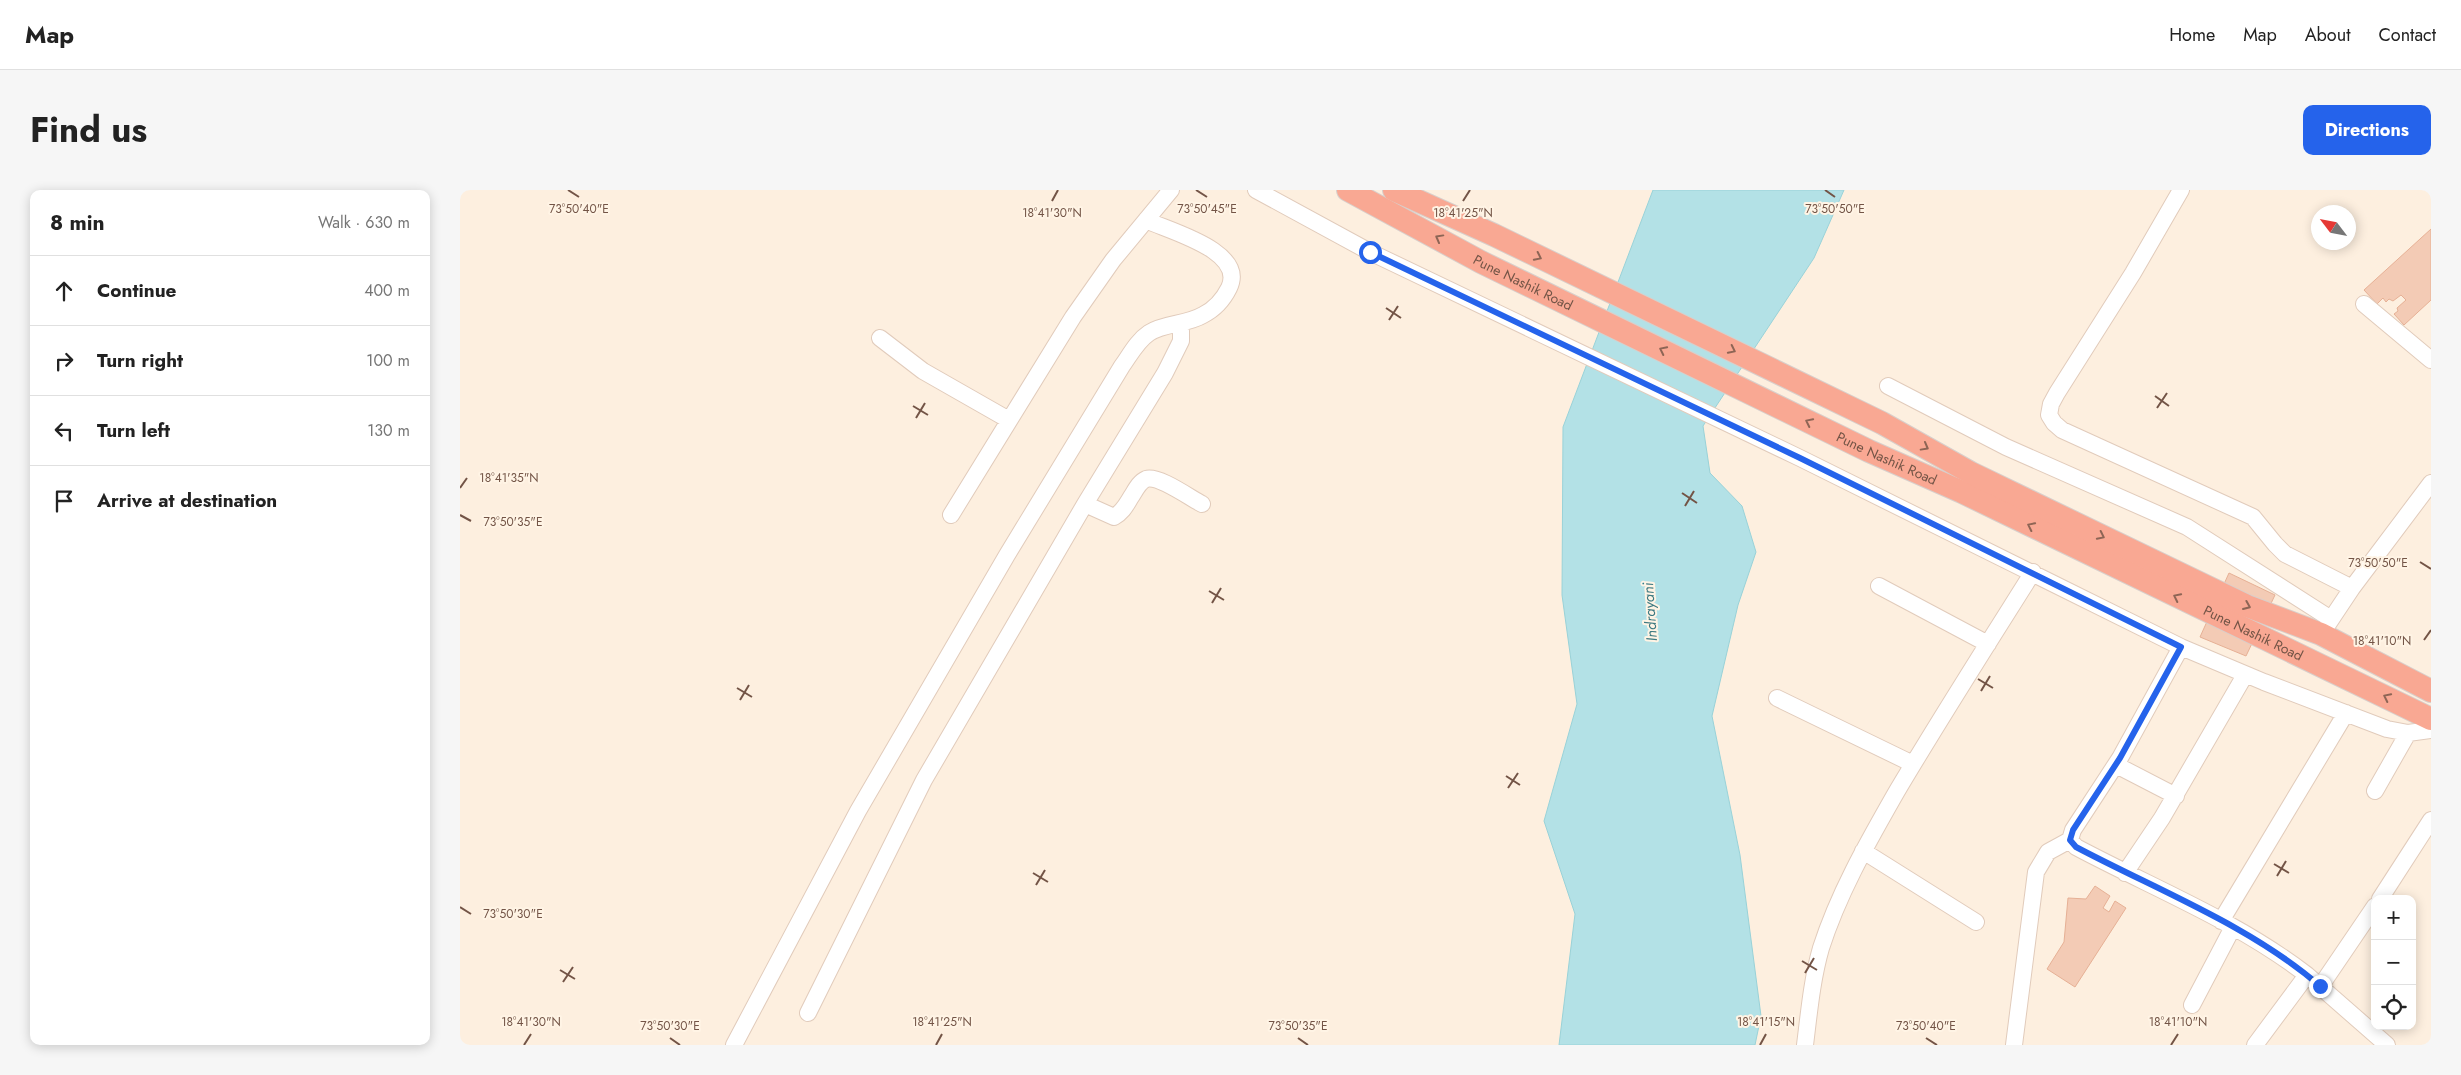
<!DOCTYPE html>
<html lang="en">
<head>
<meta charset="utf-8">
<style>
  :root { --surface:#fff; --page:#f6f6f6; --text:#222; --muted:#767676; --line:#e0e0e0; --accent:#2563eb }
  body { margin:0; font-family:Jost,sans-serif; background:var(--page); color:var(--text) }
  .controls { position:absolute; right:15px; bottom:15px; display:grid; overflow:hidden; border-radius:10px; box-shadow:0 2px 12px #0003 }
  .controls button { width:45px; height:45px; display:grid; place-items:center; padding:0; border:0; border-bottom:1px solid var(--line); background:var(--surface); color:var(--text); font:25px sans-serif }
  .compass { position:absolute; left:1851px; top:15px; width:45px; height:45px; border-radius:50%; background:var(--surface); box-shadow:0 2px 12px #0003; rotate:302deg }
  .stop { position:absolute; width:15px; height:15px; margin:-11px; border:4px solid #2563eb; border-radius:50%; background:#fff }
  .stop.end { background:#2563eb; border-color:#fff; box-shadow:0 1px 5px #0008 }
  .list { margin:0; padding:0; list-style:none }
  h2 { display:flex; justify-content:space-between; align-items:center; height:65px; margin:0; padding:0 20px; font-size:21px }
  h2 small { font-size:16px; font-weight:400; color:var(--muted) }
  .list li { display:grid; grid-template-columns:32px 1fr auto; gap:15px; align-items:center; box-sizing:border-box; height:70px; padding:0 20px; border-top:1px solid var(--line) }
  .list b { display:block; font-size:19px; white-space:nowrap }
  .list em { font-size:16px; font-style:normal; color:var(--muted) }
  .icon { flex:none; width:28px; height:28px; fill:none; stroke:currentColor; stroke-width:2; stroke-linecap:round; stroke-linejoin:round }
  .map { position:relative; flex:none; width:1971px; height:855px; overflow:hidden; border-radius:10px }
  header { display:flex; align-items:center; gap:30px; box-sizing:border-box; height:70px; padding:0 25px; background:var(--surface); border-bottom:1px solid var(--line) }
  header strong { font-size:24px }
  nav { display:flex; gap:28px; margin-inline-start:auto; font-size:18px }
  .intro { display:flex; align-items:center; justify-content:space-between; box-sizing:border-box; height:120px; padding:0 30px }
  h1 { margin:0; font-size:35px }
  .button { padding:12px 22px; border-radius:10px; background:var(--accent); color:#fff; font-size:18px; font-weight:700 }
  main { display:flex; gap:30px; padding:0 30px }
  aside { flex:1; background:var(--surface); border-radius:10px; box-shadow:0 2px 12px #0003 }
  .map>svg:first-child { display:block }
</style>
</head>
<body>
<header>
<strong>Map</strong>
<nav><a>Home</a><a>Map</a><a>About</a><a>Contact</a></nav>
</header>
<div class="intro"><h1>Find us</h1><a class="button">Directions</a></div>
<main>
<aside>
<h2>8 min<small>Walk · 630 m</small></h2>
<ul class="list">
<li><svg class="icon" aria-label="ahead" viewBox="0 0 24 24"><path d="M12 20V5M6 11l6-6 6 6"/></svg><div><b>Continue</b></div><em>400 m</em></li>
<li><svg class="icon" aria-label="right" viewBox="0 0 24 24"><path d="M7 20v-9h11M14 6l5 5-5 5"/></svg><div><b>Turn right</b></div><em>100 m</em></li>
<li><svg class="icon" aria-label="left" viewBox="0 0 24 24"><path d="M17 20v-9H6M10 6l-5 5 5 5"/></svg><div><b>Turn left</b></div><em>130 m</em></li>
<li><svg class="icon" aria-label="arrive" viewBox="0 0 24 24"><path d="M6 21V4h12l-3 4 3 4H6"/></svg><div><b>Arrive at destination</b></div></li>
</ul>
</aside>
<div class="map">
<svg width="1971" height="855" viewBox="0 0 1971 855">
  <rect width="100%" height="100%" fill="#fdefdf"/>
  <path fill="#b3e1e6" stroke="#99d2d8" d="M 1193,0 L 1384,0 L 1354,68 L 1243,236 L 1250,283 L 1282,316 L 1296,362 L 1278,415 L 1252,526 L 1280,665 L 1301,826 L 1295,855 L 1099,855 L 1115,724 L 1084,631 L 1117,514 L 1102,405 L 1103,237 Z"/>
  <path fill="#f3cbb5" stroke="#e6b095" d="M 1971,39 L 1971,110 L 1944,135 L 1934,124 L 1938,121 L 1937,118 L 1946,110 L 1941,105 L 1933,111 L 1929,109 L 1926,112 L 1923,108 L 1917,114 L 1904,100 Z
    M 1769,383 L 1815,405 L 1786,466 L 1740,447 Z
    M 1635,696 L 1650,706 L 1643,718 L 1649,722 L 1655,711 L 1666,718 L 1615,797 L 1587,779 L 1604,752 L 1608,708 L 1626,709 Z"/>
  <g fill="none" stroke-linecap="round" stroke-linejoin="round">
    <g stroke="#e1cbbb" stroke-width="18">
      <path id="minor" d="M 796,0 L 910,62 L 1340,268 L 1721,457 L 1804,492 L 1927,539 L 1948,543 L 1971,540
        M 1721,0 L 1673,83 L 1597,203 L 1591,214 L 1589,225 L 1594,233 L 1602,240 L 1793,327 L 1815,354 L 1825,364 L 1892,398
        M 1904,114 L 1971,170
        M 420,148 L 463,181 L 549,230
        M 1428,196 L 1546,257 L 1727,337 L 1871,429
        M 625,314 L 654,327 C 663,322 666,315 671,307 C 675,301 679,292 686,289 C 699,285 730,308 742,314
        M 491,325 L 613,127 L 653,70 L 711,0
        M 1419,396 L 1528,454
        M 1866,437 L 1892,398 L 1971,293
        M 1721,457 L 1660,568 L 1613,640 L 1610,650 L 1616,657 C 1693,698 1777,731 1847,785 L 1795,855
        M 1317,508 L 1453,574
        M 1656,575 L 1716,606
        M 1915,601 L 1948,543
        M 1403,661 L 1516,732
        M 1665,683 L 1702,628 L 1785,485
        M 1920,709 L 1971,630
        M 1761,731 L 1886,523
        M 1847,785 L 1927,855
        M 1860,797 L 1915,716
        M 1732,815 L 1773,737
        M 348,823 L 464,590 L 625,314 L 705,183 L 721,151 L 721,141 L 717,135
        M 274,855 L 398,621 L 547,365 L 662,176 C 670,165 677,151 689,143 C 704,133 726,135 743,125 C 755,119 763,110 769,98 C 787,61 709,41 686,30
        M 1345,855 C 1349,823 1352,789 1361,758 C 1379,702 1408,652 1437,601 C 1481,527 1527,455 1573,382
        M 1554,855 L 1576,682 L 1588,662 L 1610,650"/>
    </g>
    <g stroke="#d8cfcb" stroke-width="24">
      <g id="highway">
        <path id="s1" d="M 888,0 L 1021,72 L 1409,261 L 1502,302 L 1971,529"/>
        <path d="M 934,0 L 1034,45 L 1422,233 L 1511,283 L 1787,416 L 1861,444 L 1971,501"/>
      </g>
    </g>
    <use href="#minor" stroke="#fff" stroke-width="16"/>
    <use href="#highway" stroke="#f9a893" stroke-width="22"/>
  </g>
  <defs><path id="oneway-chevron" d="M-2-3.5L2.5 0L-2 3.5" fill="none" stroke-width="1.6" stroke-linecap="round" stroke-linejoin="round" transform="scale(1.25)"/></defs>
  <g stroke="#8e6555">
    <use href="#oneway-chevron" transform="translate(979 48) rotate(-151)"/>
    <use href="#oneway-chevron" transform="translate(1078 67) rotate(26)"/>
    <use href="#oneway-chevron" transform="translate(1203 160) rotate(-154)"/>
    <use href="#oneway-chevron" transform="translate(1272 160) rotate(26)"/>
    <use href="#oneway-chevron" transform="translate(1349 232) rotate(-154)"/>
    <use href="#oneway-chevron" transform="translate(1465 257) rotate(29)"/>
    <use href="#oneway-chevron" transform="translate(1571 336) rotate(-154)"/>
    <use href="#oneway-chevron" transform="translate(1641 346) rotate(26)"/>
    <use href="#oneway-chevron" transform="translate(1717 407) rotate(-154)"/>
    <use href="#oneway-chevron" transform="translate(1787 416) rotate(23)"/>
    <use href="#oneway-chevron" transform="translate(1927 507) rotate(-154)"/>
  </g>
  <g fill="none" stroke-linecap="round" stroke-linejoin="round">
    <path stroke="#2563eb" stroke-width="6" d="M 910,62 L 1340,268 L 1721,457 L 1660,568 L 1613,640 L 1610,650 L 1616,657 C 1697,700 1791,736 1860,796"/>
  </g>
  <path fill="none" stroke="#735446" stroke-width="2" d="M 108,0 L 119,7M 736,0 L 747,7M 1365,0 L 1375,7M 592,11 L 598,0M 1003,11 L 1010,0M 926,118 L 941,128M 929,130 L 938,116M 1695,206 L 1709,216M 453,216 L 468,225M 1697,218 L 1707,203M 456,228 L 465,213M 0,298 L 7,288M 1222,303 L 1237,313M 1225,316 L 1234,301M 0,325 L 11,331M 1960,372 L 1971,379M 749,401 L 764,410M 752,413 L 761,398M 1964,450 L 1971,440M 1518,489 L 1533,498M 277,498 L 292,507M 1521,501 L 1530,486M 280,510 L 289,495M 1046,586 L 1060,595M 1048,598 L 1058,583M 1814,674 L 1829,683M 573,683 L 588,692M 1817,686 L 1826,671M 576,695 L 585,680M 0,717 L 11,724M 1342,771 L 1357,780M 100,780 L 115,789M 1345,783 L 1354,768M 103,792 L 113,777M 210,848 L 220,855M 838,848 L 848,855M 1466,848 L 1477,855M 64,855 L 71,844M 476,855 L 482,844M 1300,855 L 1306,844M 1711,855 L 1718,844"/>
  <g text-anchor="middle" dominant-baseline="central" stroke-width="4" stroke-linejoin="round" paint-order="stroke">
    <g font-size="14" fill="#735446" stroke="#fff4e5">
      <text stroke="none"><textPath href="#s1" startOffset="198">Pune Nashik Road</textPath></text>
      <text stroke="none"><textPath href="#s1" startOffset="602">Pune Nashik Road</textPath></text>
      <text stroke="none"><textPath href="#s1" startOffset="1008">Pune Nashik Road</textPath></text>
    </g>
    <g font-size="15" font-style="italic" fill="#3d7981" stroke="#fff4e5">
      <text transform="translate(1190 422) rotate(-94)">Indrayani</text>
    </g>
  </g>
  <g font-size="12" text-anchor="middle" fill="#735446" stroke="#fff4e5" stroke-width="4" stroke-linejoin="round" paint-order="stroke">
    <text x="119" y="23">73°50'40"E</text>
    <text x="747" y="23">73°50'45"E</text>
    <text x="1375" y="23">73°50'50"E</text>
    <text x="592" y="27">18°41'30"N</text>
    <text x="1003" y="27">18°41'25"N</text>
    <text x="49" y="292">18°41'35"N</text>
    <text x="53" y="336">73°50'35"E</text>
    <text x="1918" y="377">73°50'50"E</text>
    <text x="1922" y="455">18°41'10"N</text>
    <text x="53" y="728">73°50'30"E</text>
    <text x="71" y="836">18°41'30"N</text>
    <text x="482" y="836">18°41'25"N</text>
    <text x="1306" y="836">18°41'15"N</text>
    <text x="1718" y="836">18°41'10"N</text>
    <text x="210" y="840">73°50'30"E</text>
    <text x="838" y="840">73°50'35"E</text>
    <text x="1466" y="840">73°50'40"E</text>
  </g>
</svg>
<div class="controls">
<button>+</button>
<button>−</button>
<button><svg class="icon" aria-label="locate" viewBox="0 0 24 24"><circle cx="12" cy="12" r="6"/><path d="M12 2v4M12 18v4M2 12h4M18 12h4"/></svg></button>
</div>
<svg class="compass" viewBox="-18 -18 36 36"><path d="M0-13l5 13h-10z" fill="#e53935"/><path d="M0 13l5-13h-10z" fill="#767676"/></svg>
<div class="stop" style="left:910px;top:62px"></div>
<div class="stop end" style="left:1860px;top:796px"></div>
</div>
</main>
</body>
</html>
